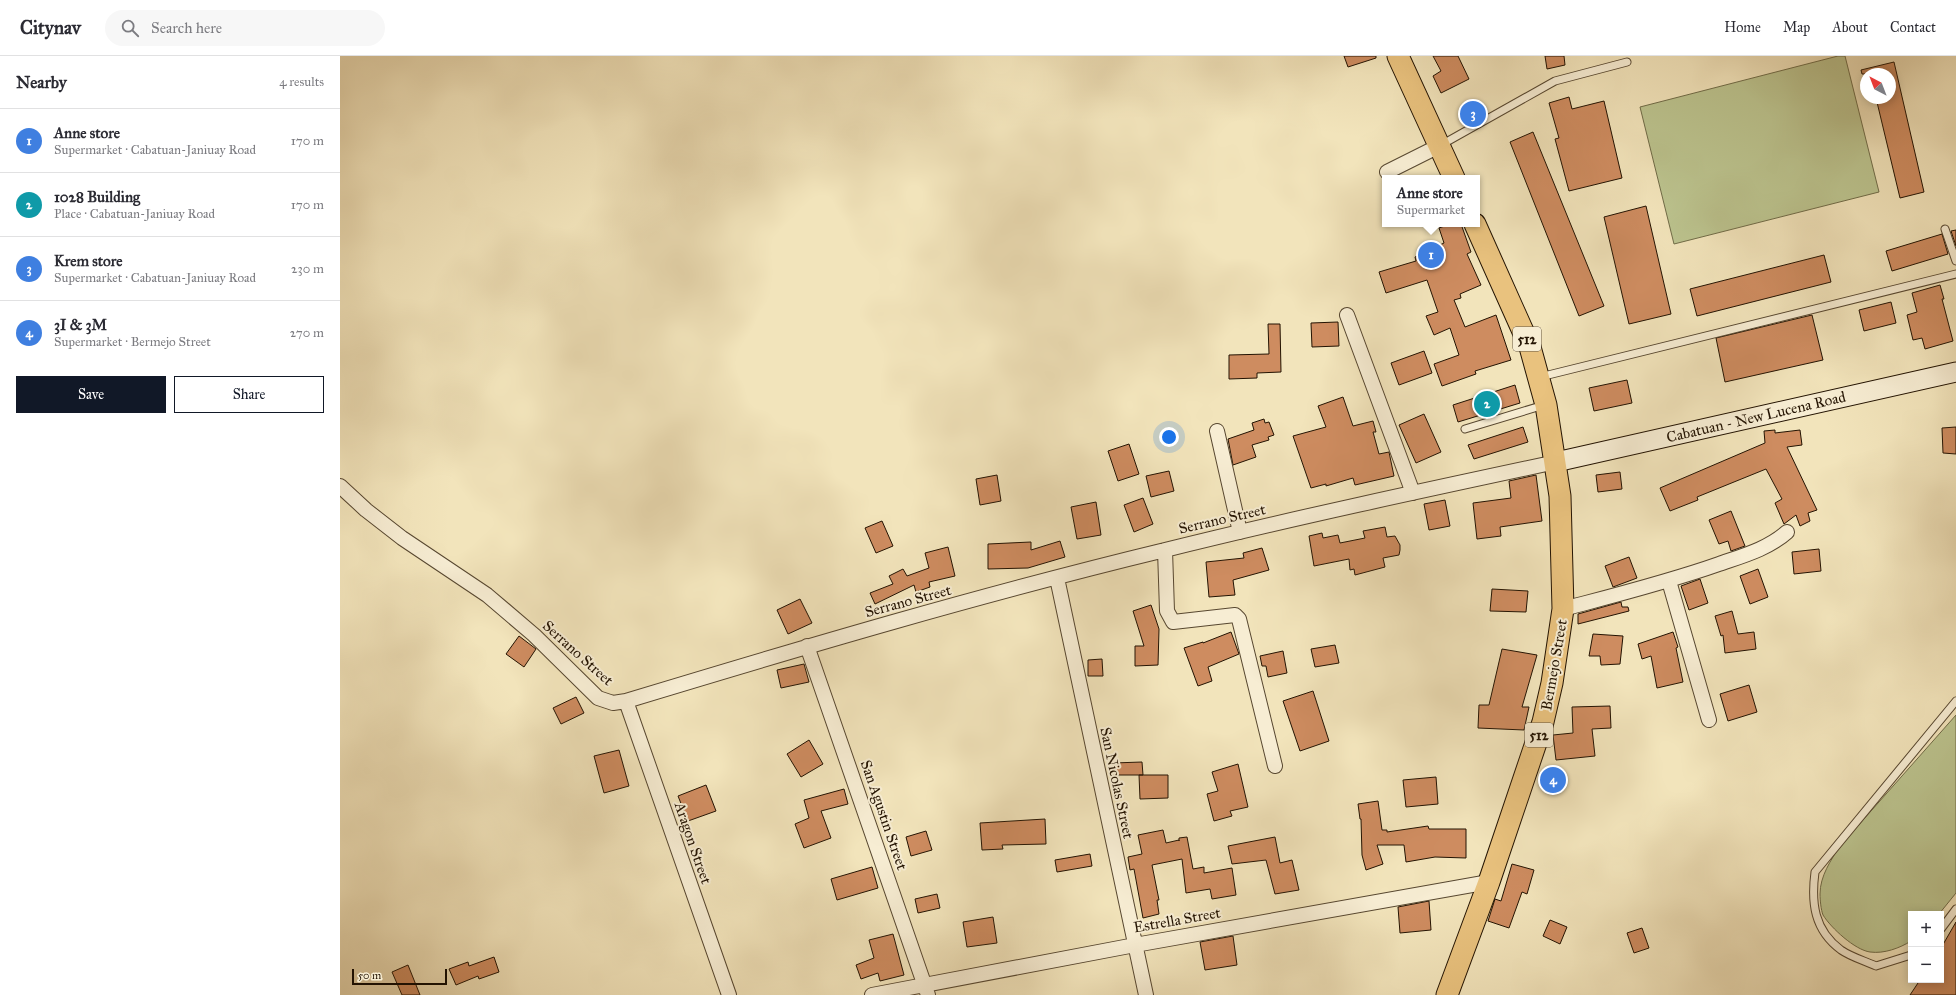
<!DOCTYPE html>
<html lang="en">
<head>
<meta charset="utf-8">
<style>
  :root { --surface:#fff; --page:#f7f7f7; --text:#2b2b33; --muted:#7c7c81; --line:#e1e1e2; --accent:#111827 }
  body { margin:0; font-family:"IM FELL Great Primer",serif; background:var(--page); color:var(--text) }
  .controls { position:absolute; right:12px; bottom:12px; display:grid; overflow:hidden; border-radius:0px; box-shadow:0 2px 10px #0003 }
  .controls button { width:36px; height:36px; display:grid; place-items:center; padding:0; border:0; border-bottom:1px solid var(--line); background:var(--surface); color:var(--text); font:20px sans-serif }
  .compass { position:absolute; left:1520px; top:12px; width:36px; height:36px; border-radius:50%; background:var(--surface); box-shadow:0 2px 10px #0003; rotate:318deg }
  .scale { position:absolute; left:12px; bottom:10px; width:95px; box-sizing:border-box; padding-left:4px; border:2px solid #231302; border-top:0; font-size:11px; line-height:14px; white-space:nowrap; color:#231302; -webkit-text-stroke:3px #f7edd3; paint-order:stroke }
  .you { position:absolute; left:829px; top:381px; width:14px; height:14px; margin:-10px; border:3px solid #fff; border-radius:50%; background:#1a73e8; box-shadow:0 0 0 6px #1a73e833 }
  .badge { display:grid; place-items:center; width:26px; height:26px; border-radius:50%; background:var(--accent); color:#fff; font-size:13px; font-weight:700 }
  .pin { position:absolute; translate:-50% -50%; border:2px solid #fff; box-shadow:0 1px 4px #0006 }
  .popup { position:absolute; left:1042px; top:119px; width:98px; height:52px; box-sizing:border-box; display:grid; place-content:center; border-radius:0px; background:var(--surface); filter:drop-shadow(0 1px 3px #0005); font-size:13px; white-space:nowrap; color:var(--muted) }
  .popup b { font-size:15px; color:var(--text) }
  .popup::after { content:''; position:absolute; left:50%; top:100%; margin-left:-8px; border:8px solid transparent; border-top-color:var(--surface) }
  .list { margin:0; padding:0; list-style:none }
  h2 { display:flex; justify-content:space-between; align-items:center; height:52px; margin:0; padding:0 16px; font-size:17px }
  h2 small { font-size:13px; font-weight:400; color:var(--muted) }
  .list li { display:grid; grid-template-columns:26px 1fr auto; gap:12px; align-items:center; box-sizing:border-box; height:64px; padding:0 16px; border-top:1px solid var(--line) }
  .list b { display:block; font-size:15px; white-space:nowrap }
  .list p { margin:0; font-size:13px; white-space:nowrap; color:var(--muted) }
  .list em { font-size:13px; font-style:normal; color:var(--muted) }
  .actions { display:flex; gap:8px; padding:12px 16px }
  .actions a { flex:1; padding:9px 0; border:1px solid var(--accent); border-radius:0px; text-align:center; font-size:14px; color:var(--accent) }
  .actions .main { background:var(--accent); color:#fff }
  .icon { flex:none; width:22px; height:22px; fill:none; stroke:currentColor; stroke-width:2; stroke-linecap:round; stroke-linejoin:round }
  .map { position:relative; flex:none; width:1616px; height:939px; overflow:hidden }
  header { display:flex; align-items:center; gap:24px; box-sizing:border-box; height:56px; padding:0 20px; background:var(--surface); border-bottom:1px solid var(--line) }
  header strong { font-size:19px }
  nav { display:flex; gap:22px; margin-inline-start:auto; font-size:14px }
  .search { width:280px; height:36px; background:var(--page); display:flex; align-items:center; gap:10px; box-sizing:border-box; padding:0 14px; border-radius:22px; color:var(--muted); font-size:15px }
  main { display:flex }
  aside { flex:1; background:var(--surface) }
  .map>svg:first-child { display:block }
</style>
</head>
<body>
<header>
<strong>Citynav</strong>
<div class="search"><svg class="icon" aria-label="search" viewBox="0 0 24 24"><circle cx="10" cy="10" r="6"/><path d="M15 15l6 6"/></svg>Search here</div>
<nav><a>Home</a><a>Map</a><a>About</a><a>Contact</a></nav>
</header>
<main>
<aside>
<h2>Nearby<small>4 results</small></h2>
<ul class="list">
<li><span class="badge" style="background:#3f7fe0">1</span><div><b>Anne store</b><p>Supermarket · Cabatuan-Janiuay Road</p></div><em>170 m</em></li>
<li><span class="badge" style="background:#0f9aa8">2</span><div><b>1028 Building</b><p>Place · Cabatuan-Janiuay Road</p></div><em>170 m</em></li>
<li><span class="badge" style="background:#3f7fe0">3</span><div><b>Krem store</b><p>Supermarket · Cabatuan-Janiuay Road</p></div><em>230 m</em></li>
<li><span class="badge" style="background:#3f7fe0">4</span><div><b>3I &amp; 3M</b><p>Supermarket · Bermejo Street</p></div><em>270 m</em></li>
</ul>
<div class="actions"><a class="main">Save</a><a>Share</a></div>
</aside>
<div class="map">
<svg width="1616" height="939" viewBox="0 0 1616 939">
  <rect width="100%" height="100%" fill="#f2e4bb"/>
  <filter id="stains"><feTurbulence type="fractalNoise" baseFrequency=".005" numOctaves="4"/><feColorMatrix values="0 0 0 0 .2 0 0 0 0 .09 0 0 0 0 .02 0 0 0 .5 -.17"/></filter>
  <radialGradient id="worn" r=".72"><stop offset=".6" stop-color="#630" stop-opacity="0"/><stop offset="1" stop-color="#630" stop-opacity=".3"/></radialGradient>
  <path fill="#bcc48f" stroke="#706c48" d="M 1498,0 L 1505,0 L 1539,136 L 1334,188 L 1300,51 Z
    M 1616,659 L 1616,837 L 1599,858 L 1571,858 L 1571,885 C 1560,892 1544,898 1530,896 C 1515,894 1491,872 1483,859 C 1481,854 1480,844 1480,838 C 1480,820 1491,804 1500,790 Z"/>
  <path fill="#ce8c60" stroke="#231302" d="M 1004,0 L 1036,0 L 1036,2 L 1008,11 Z
    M 1093,0 L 1118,0 L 1129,23 L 1101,37 L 1093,20 L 1101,15 Z
    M 1205,0 L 1224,0 L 1225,9 L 1207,13 Z
    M 1554,6 L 1584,136 L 1560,142 L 1536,42 L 1550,42 L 1550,18 L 1522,18 L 1521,14 Z
    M 1229,41 L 1232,53 L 1264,45 L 1282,122 L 1229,135 L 1215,83 L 1219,82 L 1209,47 Z
    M 1193,76 L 1264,250 L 1239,260 L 1170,86 Z
    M 1306,150 L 1331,258 L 1289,268 L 1264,161 Z
    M 1110,168 L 1121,168 L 1131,196 L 1127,198 L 1141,229 L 1120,238 L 1121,242 L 1114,244 L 1125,271 L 1156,259 L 1171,304 L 1135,315 L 1136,318 L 1102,330 L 1094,308 L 1119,299 L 1110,272 L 1094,279 L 1086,260 L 1098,256 L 1087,224 L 1046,237 L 1039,216 L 1076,205 L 1075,201 L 1104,187 L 1099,172 Z
    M 1616,174 L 1616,190 L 1611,175 Z
    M 1602,178 L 1608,198 L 1552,215 L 1546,195 Z
    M 1484,199 L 1491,226 L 1357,260 L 1350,233 Z
    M 1600,229 L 1604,243 L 1602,243 L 1613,285 L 1585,293 L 1582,282 L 1573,284 L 1567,259 L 1577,256 L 1572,237 Z
    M 1551,246 L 1556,267 L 1524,275 L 1519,254 Z
    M 1472,259 L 1483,304 L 1385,326 L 1376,282 Z
    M 998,266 L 999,290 L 972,291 L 971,267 Z
    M 928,268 L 940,268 L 941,316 L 917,317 L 917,322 L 889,323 L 889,299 L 929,298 Z
    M 1084,295 L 1092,317 L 1059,329 L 1051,307 Z
    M 1287,324 L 1292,347 L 1254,355 L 1249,332 Z
    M 1175,329 L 1180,347 L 1118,366 L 1113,349 Z
    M 1003,341 L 1013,370 L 1033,365 L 1036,376 L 1033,376 L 1039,398 L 1049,396 L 1054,420 L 1015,429 L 1013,422 L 986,430 L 986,428 L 971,432 L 953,380 L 986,371 L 978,350 Z
    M 1084,358 L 1101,396 L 1076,407 L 1059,369 Z
    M 924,363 L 925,367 L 929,366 L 934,379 L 928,381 L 929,384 L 912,389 L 916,401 L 893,409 L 888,383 L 914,374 L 912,367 Z
    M 1183,371 L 1188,386 L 1134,403 L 1128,389 Z
    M 1616,371 L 1616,398 L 1603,397 L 1602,372 Z
    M 1435,374 L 1435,377 L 1460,374 L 1462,389 L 1447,391 L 1477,454 L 1468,457 L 1470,465 L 1460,470 L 1456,459 L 1444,468 L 1435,447 L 1442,443 L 1426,413 L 1357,441 L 1358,444 L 1330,455 L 1320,432 L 1425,387 L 1424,375 Z
    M 789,388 L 799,418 L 778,425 L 768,395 Z
    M 829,415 L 834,435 L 811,441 L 806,420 Z
    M 1280,416 L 1282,433 L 1258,436 L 1256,419 Z
    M 657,419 L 661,445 L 640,449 L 636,423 Z
    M 1196,419 L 1202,465 L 1160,471 L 1161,480 L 1137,483 L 1133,447 L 1171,442 L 1169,425 Z
    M 803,442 L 813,468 L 794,476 L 784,449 Z
    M 1105,444 L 1110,470 L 1089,474 L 1084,448 Z
    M 756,446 L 761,479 L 737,483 L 731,451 Z
    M 1391,455 L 1405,490 L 1391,495 L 1388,485 L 1379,488 L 1369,464 Z
    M 542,465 L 553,490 L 536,497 L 525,472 Z
    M 1045,471 L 1047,481 L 1055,480 L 1060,489 L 1060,494 L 1059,499 L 1043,502 L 1045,511 L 1015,519 L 1014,513 L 1010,514 L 1009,503 L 974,510 L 969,480 L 982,477 L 983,482 L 998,479 L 1000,487 L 1025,482 L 1023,475 Z
    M 720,485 L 725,501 L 688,512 L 648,513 L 648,488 L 691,486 L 691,494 Z
    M 608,491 L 615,520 L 589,526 L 590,531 L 576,536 L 574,529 L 535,548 L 530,537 L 553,528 L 549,520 L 563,513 L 567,520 L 589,512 L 585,497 Z
    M 922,492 L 929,514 L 893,524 L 895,539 L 869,541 L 866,506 L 904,502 L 903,497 Z
    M 1479,493 L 1481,515 L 1454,518 L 1452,496 Z
    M 1289,501 L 1297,522 L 1273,531 L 1265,510 Z
    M 1418,513 L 1428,541 L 1410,548 L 1400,520 Z
    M 1360,523 L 1368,547 L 1349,554 L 1341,530 Z
    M 1152,533 L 1188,535 L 1186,556 L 1150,555 Z
    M 460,543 L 472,567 L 448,578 L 437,554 Z
    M 1281,546 L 1282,551 L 1288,551 L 1289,555 L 1238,568 L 1238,558 Z
    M 811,549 L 819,573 L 818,609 L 795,610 L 795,590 L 804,590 L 793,555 Z
    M 1392,555 L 1398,578 L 1414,576 L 1416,593 L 1385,597 L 1383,579 L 1381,580 L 1375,560 Z
    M 891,576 L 899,598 L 868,611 L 872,625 L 858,630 L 844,592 L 863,586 L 863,587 Z
    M 1333,576 L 1338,591 L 1336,592 L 1343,626 L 1317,632 L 1311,600 L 1302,603 L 1298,588 Z
    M 1253,578 L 1283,580 L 1280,608 L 1261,609 L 1260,600 L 1249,600 Z
    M 179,580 L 196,593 L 184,611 L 166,598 Z
    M 995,589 L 999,607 L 975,611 L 971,593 Z
    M 1162,593 L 1197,599 L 1182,651 L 1189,651 L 1184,674 L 1138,672 L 1139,649 L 1149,649 Z
    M 943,595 L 947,617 L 928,621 L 926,610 L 922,610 L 920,600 Z
    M 762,603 L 763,620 L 748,620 L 748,604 Z
    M 464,608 L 469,626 L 441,632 L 437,614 Z
    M 1409,629 L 1417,656 L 1388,665 L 1380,638 Z
    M 973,635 L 989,685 L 960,695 L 943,645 Z
    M 236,641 L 244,657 L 221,668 L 213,652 Z
    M 1270,650 L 1271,672 L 1252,673 L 1255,700 L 1216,704 L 1213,679 L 1233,677 L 1232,651 Z
    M 469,684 L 483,708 L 461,721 L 447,698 Z
    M 279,694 L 289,730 L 264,737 L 254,700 Z
    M 802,706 L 803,719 L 773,719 L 773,707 Z
    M 898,708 L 908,751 L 890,755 L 892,760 L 874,765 L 867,738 L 878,735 L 872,716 Z
    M 799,719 L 828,719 L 828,742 L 800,743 Z
    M 1096,721 L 1098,748 L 1066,751 L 1063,724 Z
    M 366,729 L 376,755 L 348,765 L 338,740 Z
    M 504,733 L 508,748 L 481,755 L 491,782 L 464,792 L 455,768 L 469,762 L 464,744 Z
    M 1038,745 L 1042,774 L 1047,774 L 1047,776 L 1088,770 L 1089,773 L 1126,773 L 1126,802 L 1095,801 L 1066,806 L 1064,789 L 1037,789 L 1043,808 L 1026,814 L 1022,799 L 1021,763 L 1020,763 L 1018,748 Z
    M 705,763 L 706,788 L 662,789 L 663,793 L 642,794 L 640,767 Z
    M 823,774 L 826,787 L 839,784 L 839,785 L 839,782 L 847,781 L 853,813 L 864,811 L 864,817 L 892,812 L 896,839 L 872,843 L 870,833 L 846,837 L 842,803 L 812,809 L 819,844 L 817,844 L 819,858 L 803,862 L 794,813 L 790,814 L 788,801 L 802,798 L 798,779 Z
    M 586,775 L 592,794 L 571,800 L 566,781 Z
    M 935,781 L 940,807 L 952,804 L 959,834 L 935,838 L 926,804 L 892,808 L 888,790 Z
    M 750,798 L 752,810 L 717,816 L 715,804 Z
    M 1172,808 L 1194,814 L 1187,838 L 1182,836 L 1169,872 L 1148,865 L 1155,843 L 1161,845 Z
    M 532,811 L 538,832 L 497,844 L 491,823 Z
    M 597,838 L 600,852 L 578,857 L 575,843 Z
    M 1089,845 L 1091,874 L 1060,877 L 1058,851 Z
    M 653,861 L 657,887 L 627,891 L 623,866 Z
    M 1210,864 L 1227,871 L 1220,888 L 1203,880 Z
    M 1616,866 L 1616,939 L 1570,939 L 1580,924 L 1601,924 L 1601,892 Z
    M 1302,872 L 1309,892 L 1294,897 L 1287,877 Z
    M 553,878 L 564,919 L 540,925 L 538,917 L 521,923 L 516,909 L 534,902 L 529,884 Z
    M 893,880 L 897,909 L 865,914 L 860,886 Z
    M 154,901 L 159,916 L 139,923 L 138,920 L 116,929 L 109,913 L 128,906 L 129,910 Z
    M 68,909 L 80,939 L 62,939 L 52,916 Z"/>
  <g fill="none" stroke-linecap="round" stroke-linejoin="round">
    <g stroke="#574730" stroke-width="9">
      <path id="lane" d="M 1101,89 L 1215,25 L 1287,6
        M 1605,173 L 1616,205
        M 1200,321 L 1616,218
        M 1125,373 L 1204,349
        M 1601,873 L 1616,853
        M 1571,899 L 1536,910 C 1525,905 1511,901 1501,894 C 1474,874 1471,847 1475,816 L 1616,645"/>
    </g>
    <g stroke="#574730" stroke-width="16">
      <path id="street" d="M 1047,116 L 1099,90
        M 1007,259 L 1073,437
        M 877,375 L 900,476
        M 0,430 L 26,454 L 62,482 L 147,539 L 194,579 L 258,642 L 273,647 L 286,645 C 464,591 643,538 825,494 C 954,462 1085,434 1216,406
        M 825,494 L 827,555 L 833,566 L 895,559 L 899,563 L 935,710
        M 717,522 L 806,939
        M 1329,525 L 1369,664
        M 1223,553 C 1276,539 1328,526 1379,508 C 1402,500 1428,493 1447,476
        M 467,590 L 588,939
        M 286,645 L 389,939
        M 532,939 L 795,889 L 1149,826"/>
    </g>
    <g stroke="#231302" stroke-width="21">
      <path id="secondary" d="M 1216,406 L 1616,316"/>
    </g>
    <g stroke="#231302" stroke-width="23">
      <path id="primary" d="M 1058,0 L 1114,122
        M 1107,939 L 1149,826 L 1203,666 L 1212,627 L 1223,553 L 1220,440 L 1206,349 L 1190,291 L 1135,168"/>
    </g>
    <use href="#lane" stroke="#f7edd3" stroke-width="7"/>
    <use href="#street" stroke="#f7edd3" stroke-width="14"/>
    <use href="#secondary" stroke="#f7edd3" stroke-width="19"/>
    <use href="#primary" stroke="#e9c27e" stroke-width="21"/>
  </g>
  <g text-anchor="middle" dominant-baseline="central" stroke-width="4" stroke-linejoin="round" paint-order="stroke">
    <g fill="#f7edd3" stroke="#635441" stroke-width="1">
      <rect x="1173" y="271" width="28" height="24" rx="3"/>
      <rect x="1185" y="667" width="28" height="24" rx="3"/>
    </g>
    <g font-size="14" font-weight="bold" fill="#231302">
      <text x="1187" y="283">512</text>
      <text x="1199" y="679">512</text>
    </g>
    <g font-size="15" fill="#231302" stroke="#f7edd3">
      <text transform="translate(1416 361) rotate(-13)">Cabatuan - New Lucena Road</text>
      <text transform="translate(882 463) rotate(-13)">Serrano Street</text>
      <text transform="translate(568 545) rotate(-15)">Serrano Street</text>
      <text transform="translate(238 597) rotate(42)">Serrano Street</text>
      <text transform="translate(1214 609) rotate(-80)">Bermejo Street</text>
      <text transform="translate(777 727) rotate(78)">San Nicolas Street</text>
      <text transform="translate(544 759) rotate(71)">San Agustin Street</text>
      <text transform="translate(353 787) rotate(71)">Aragon Street</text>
      <text transform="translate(837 864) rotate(-10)">Estrella Street</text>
    </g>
  </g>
  <rect width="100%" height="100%" filter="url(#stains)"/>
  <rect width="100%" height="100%" fill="url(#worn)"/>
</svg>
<div class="controls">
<button>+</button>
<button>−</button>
</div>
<svg class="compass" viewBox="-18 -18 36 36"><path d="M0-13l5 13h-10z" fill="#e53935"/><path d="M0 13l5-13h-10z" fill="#7c7c81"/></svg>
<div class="scale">50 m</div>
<div class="you"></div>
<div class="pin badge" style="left:1091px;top:199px;background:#3f7fe0">1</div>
<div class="popup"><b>Anne store</b>Supermarket</div>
<div class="pin badge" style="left:1147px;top:348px;background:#0f9aa8">2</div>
<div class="pin badge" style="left:1133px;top:58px;background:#3f7fe0">3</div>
<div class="pin badge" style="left:1213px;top:724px;background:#3f7fe0">4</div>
</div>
</main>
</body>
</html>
